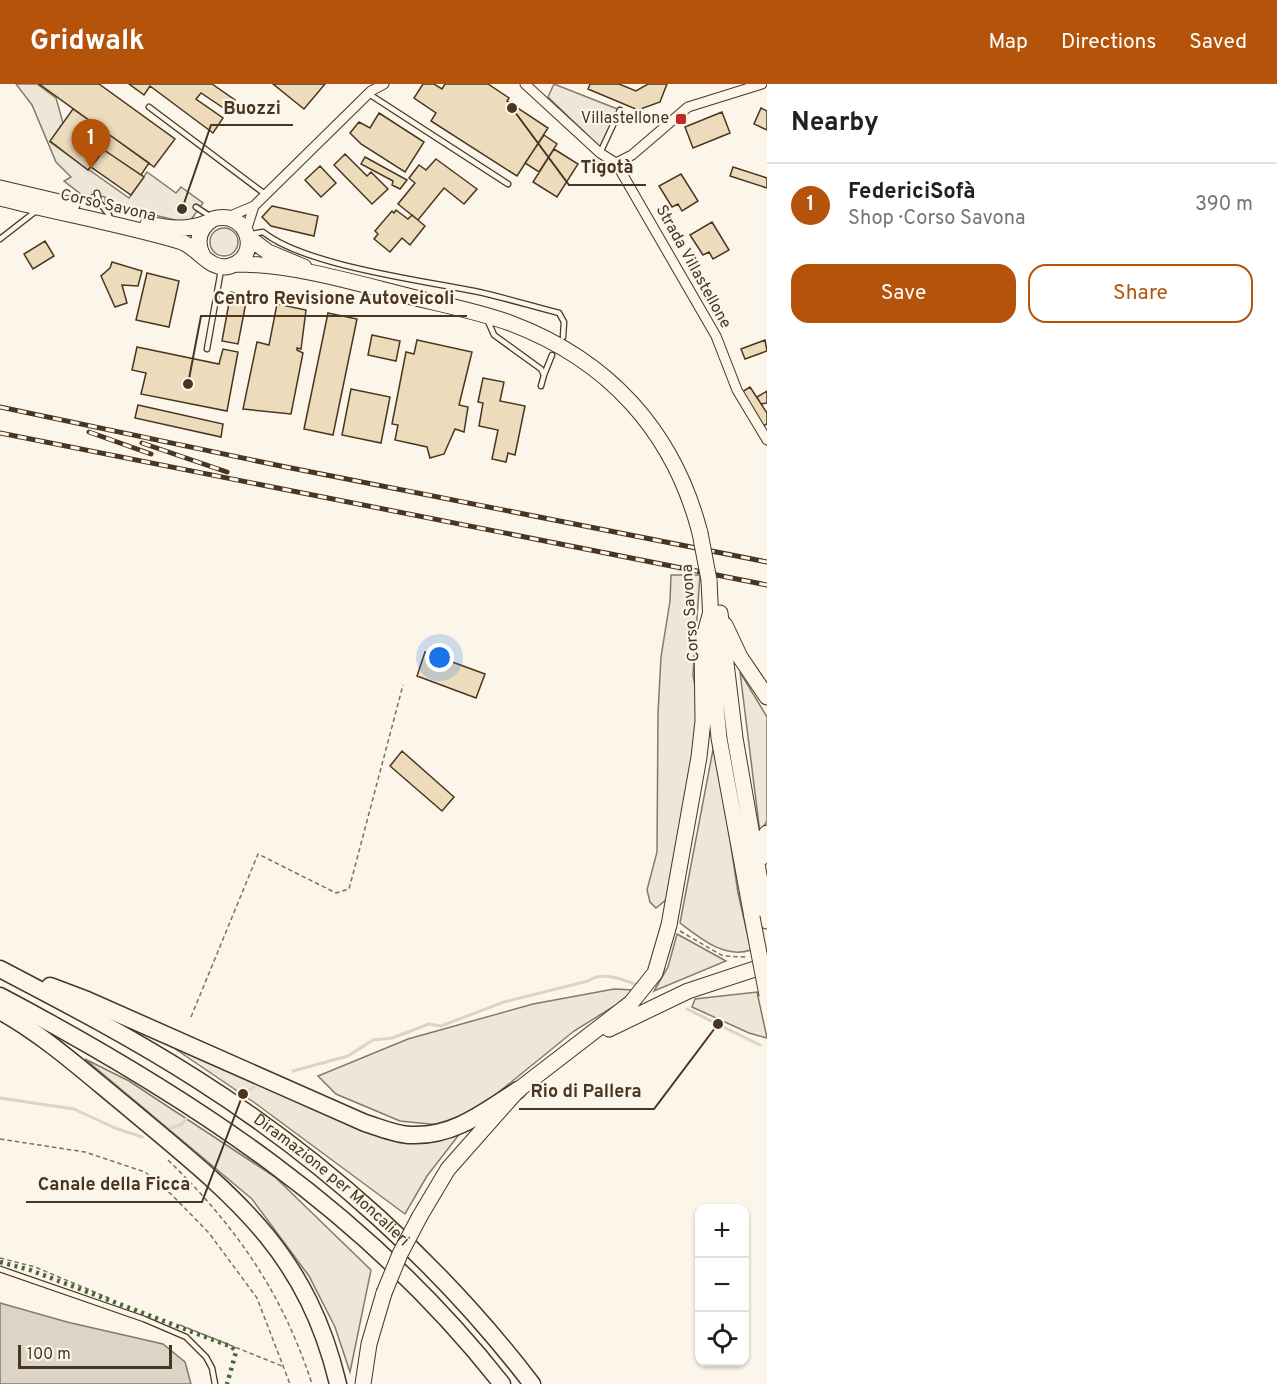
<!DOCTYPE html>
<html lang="en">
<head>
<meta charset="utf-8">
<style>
  :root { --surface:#fff; --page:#f2f2f2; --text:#202124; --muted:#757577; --line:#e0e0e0; --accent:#b45309 }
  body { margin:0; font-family:Overpass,sans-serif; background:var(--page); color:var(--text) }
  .controls { position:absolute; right:18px; bottom:18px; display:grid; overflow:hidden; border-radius:12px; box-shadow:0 2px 4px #0004 }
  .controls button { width:54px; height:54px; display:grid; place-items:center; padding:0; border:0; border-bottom:2px solid var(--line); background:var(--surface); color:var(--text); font:30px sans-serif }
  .scale { position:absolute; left:18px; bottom:15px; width:154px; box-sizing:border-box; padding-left:6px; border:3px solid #4a3520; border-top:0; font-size:16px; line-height:21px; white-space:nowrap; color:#4a3520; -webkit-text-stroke:4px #fbf6e9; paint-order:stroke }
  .you { position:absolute; left:440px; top:574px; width:21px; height:21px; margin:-15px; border:4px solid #fff; border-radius:50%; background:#1a73e8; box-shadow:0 0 0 9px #1a73e833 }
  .badge { display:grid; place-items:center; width:39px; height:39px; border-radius:50%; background:var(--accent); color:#fff; font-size:20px; font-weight:700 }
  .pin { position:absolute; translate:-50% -50px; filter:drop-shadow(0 2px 3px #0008) }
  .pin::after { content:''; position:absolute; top:32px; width:21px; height:18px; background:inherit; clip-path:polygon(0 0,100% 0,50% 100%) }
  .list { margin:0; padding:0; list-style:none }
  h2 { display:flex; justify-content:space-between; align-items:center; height:78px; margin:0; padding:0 24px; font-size:26px }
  h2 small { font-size:20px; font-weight:400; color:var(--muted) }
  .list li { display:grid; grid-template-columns:39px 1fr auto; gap:18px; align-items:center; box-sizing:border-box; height:84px; padding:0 24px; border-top:2px solid var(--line) }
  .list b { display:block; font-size:22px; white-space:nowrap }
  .list p { margin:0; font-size:20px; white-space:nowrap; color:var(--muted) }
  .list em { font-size:20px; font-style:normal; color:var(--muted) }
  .actions { display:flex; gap:12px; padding:18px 24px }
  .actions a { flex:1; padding:14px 0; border:2px solid var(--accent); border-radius:18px; text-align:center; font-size:21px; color:var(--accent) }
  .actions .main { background:var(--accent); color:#fff }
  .icon { flex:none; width:33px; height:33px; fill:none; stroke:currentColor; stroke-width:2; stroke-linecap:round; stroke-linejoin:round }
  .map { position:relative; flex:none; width:767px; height:1300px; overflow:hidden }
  header { display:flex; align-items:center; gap:36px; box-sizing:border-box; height:84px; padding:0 30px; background:var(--accent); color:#fff }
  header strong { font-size:28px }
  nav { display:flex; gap:33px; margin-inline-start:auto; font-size:21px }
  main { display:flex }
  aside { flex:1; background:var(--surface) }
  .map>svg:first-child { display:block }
</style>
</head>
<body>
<header>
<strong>Gridwalk</strong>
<nav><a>Map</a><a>Directions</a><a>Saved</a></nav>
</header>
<main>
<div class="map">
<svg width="767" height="1300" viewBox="0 0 767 1300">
  <rect width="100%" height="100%" fill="#fbf6e9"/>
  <path fill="#ede6d9" stroke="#887966" stroke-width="1.5" d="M210 158a14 14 0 1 1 28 0a14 14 0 1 1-28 0Z
    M 671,491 L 700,491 L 693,591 L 700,631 L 667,815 L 656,824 L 650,818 L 647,806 L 657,768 L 658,629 L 661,573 L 670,517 Z
    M 740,588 L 767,633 L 767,737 L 760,749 Z
    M 715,655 L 738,809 L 751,866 C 724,875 700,854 680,839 Z
    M 677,850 L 726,877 L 654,907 L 668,883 Z
    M 614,905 L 634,906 L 616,921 L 574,947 L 478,1025 L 439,1041 L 400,1037 L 336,1010 L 318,992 L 408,955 L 533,920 Z
    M 757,908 L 767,954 L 749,949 L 692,923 L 695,915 Z
    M 168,960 L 415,1057 L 458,1052 L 427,1092 L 405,1130 L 255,1019 Z
    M 85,975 L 129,997 L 275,1093 L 371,1186 L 350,1288 L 335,1243 L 309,1192 L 252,1115 Z"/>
  <path fill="#ede7d9" stroke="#887966" stroke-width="1.5" d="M 16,0 L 37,0 L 56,14 L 63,39 L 50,58 L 129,114 L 147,88 L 176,109 L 181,103 L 203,119 L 190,137 L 183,138 L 105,119 L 105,113 L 93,110 L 86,114 L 64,97 L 71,93 L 56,78 L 32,21 Z
    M 554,0 L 620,26 L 602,65 L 548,13 Z"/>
  <path fill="#dcd4c6" stroke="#887966" stroke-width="1.5" d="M 0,1219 L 67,1238 L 163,1260 L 185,1278 L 191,1300 L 0,1300 Z"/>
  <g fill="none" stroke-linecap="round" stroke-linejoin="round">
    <path stroke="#dcd4c6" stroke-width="3" d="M 687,925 L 760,961
      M 293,987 L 348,972 L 373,956 L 392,954 L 429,940 L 441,942 L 504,918 L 588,897 C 602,887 622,895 637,901
      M 243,1010 L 254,1003
      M 0,1014 L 74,1025 L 115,1044 L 142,1053
      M 171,1044 L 182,1040 L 186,1035"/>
  </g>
  <path fill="#ecdcbc" stroke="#4a3520" stroke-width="1.5" d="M 39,0 L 99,0 L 175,55 L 154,83 Z
    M 129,0 L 212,0 L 235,16 L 228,27 L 201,9 L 196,15 L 223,34 L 213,49 L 150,2 L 144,11 Z
    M 273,0 L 325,0 L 304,25 Z
    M 423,0 L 434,0 L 442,5 L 445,0 L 488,0 L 509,14 L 507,17 L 548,44 L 517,92 L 431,37 L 436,29 L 414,14 Z
    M 590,0 L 619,0 L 636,7 L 648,0 L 667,0 L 660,18 L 638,26 L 588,5 Z
    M 761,24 L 767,27 L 767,46 L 754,40 Z
    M 73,25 L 149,79 L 141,91 L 104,66 L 88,86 L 50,57 Z
    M 722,28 L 730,49 L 693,64 L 685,43 Z
    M 379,29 L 424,58 L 405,88 L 361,60 L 350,49 L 359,38 L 370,44 Z
    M 544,51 L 557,60 L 539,88 L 525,79 Z
    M 554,65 L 578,80 L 557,113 L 533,98 Z
    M 104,66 L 144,93 L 131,111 L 91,83 Z
    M 345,70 L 367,92 L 371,88 L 388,105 L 372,120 L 334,81 Z
    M 365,73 L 407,96 L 400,105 L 392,101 L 393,97 L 361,80 Z
    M 436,75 L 477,105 L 464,120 L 444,104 L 418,136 L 398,120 L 415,99 L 409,94 L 419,81 L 426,86 Z
    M 320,82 L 336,99 L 321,113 L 305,96 Z
    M 733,83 L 767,94 L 767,104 L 730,92 Z
    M 681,90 L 698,117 L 682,127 L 678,120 L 672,123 L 659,102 Z
    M 272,122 L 318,132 L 314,152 L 271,142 L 262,133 Z
    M 396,126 L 408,135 L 412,131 L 425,142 L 410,161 L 402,154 L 390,168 L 374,155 L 378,150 L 375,147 L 392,127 L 394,129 Z
    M 712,138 L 729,166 L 713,175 L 709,168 L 703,171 L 690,151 Z
    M 45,157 L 54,172 L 33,185 L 24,170 Z
    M 112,178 L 142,187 L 138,202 L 122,201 L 127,219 L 115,223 L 101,192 L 110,184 Z
    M 147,189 L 179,197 L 169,243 L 136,236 Z
    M 231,208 L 247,213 L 238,260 L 222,257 Z
    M 277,220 L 306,226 L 301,265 L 297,264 L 297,266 L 303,269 L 291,330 L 243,325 L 257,258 L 269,261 Z
    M 328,229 L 357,235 L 333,351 L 304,345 Z
    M 372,251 L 400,257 L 396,277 L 368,271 Z
    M 417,256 L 472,268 L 459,321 L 468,323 L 464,348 L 455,345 L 444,370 L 430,374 L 427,363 L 395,356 L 398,341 L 392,340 L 406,268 L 414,270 Z
    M 765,256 L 767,267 L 745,275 L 741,265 Z
    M 137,263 L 219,280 L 223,265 L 238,268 L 227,327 L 141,310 L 146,289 L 132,286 Z
    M 483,294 L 504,298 L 500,317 L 525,322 L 515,371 L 508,369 L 506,378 L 492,375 L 498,346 L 479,342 L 483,319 L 478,318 Z
    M 750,303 L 767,329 L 767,340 L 763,342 L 742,308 Z
    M 351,305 L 390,313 L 381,359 L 342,351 Z
    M 767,307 L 767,319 L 761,320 L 757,313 Z
    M 138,321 L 223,340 L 221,353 L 135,334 Z
    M 425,568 L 485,590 L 476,614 L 417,592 Z
    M 402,667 L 454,713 L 442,727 L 390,682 Z"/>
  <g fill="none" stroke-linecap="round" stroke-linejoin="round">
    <g stroke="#4a3520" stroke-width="7">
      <path id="service" d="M 369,10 L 508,100
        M 149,23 L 265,110
        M 600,69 L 620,26
        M 97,109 L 99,118 L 109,131
        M 196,123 L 211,133
        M 252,150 L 263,148 C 304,181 419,196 474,207 C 503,213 531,222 559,229 L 564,238 L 563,253
        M 0,155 L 36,127
        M 487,235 L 494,251 L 541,285 L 544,291 L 541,302
        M 207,265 L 221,186
        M 544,291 L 552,271
        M 0,1185 L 144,1235 L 186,1253 L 206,1273 L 212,1284 L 215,1300"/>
    </g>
    <g stroke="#4a3520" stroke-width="11">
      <path id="minor" d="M 525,0 L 600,69 L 616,79
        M 616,79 L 716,252 L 737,306 L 767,356
        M 616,79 L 632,71 L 688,23 L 762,0
        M 228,133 L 254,122 L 371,7 L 384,0
        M 246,147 L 254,122"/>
    </g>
    <g stroke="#4a3520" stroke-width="17">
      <path id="primary" d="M 0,104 L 72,121
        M 0,114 C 59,129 120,140 179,157 C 198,162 209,188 230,182 C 262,173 249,125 213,135 C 199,144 195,157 203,172
        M 148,140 C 169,144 186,147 206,139
        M 248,153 L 268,168 L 304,183
        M 236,180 C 289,180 345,196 396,209 C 434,219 474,226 510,239 C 609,276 674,348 700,449
        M 709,496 L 714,601 L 719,654 L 752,833
        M 720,529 L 735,654 L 767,837
        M 725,541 L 740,573 L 767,613
        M 761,774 L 763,755 L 767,749
        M 609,945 L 688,907 L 767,881
        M 420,1132 L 448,1085 L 518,1006 L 631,919 L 655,889 L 669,841 L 699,673 L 703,637 L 702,560 L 710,531
        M 363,1300 L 369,1260 L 384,1209"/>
    </g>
    <g stroke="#4a3520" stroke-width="19">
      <g id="motorway">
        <path id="s1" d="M 0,885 C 67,920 134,955 198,996 C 324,1076 441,1181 532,1300"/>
        <path d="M 50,902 L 87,916 L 365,1039 C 379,1043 396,1051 411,1051 C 453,1053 484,1028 518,1006"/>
        <path d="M 0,912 C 191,1013 367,1128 502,1300"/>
        <path d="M 0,927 C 47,953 89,992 131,1026 C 231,1110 306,1165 338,1300"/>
      </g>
    </g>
    <path stroke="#7f6f5c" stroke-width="1.5" stroke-dasharray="4.5 3" stroke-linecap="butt" d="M 680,847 L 723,872 L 746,873
      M 191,933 L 258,770 L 336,809 L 349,805 L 403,601
      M 0,1055 L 85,1068 L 145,1088 L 172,1111 L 209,1149 L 257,1214 L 290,1300
      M 168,1076 C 236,1142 283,1210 312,1300
      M 0,1174 L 35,1183 L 109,1214
      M 180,1241 L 282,1282"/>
    <use href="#service" stroke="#fbf6e9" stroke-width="4.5"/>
    <use href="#minor" stroke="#fbf6e9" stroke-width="9"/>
    <use href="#primary" stroke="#fbf6e9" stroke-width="15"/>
    <use href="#motorway" stroke="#fbf6e9" stroke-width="16"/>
    <g stroke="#4a3520" stroke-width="5">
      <path id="rail" d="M 0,323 L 281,382 L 767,478
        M 89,348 L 151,370
        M 0,349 L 767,501
        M 142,359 L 227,388"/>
    </g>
    <use href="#rail" stroke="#fbf6e9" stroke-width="3" stroke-dasharray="9" stroke-linecap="butt"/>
    <g stroke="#4a3520" stroke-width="17" stroke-linecap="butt">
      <path id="primary-bridge" d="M 700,449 L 709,496
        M 752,833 L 767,911
        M 384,1209 L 400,1170 L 420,1132"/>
    </g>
    <use href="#primary-bridge" stroke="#fbf6e9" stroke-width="15"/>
    <path stroke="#436837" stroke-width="4.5" stroke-dasharray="3 4.5" stroke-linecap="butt" d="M 0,1178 L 30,1186 L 232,1263 L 236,1268 L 227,1300"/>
  </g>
  <rect fill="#c62828" stroke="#fbf6e9" stroke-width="2" x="675" y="29" width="12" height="12" rx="3"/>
  <g text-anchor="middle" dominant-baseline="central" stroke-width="4.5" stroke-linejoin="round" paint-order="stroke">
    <g font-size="16" fill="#4a3520" stroke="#fbf6e9" text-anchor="end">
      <text x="669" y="35">Villastellone</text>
    </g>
    <g font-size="16" fill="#4a3520" stroke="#fbf6e9">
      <text transform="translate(108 122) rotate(13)">Corso Savona</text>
      <text transform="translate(693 183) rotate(61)">Strada Villastellone</text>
      <text transform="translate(691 529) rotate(-94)">Corso Savona</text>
      <text stroke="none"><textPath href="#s1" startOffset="394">Diramazione per Moncalieri</textPath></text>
    </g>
  </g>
  <path fill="none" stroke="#4a3520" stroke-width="2" d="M182 125L211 41H293M512 24L569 101H646M188 300L201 232H467M718 940L654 1025H519M243 1010L202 1118H26"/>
  <g fill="#4a3520" stroke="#fbf6e9" stroke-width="2">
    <circle cx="182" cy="125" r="6"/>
    <circle cx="512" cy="24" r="6"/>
    <circle cx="188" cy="300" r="6"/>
    <circle cx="718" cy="940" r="6"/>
    <circle cx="243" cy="1010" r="6"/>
  </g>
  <g font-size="18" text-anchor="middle" font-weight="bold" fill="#4a3520" stroke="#fbf6e9" stroke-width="4.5" stroke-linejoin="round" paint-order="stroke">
    <text x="252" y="30">Buozzi</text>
    <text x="607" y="89">Tigotà</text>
    <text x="334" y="220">Centro Revisione Autoveicoli</text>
    <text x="586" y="1013">Rio di Pallera</text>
    <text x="114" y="1106">Canale della Ficca</text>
  </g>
</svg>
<div class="controls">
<button>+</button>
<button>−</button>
<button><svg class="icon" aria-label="locate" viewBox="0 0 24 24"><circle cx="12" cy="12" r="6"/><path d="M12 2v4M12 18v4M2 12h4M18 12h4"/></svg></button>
</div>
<div class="scale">100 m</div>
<div class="you"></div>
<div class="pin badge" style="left:91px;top:85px">1</div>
</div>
<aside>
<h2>Nearby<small></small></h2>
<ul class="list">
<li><span class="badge">1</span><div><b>FedericiSofà</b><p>Shop · Corso Savona</p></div><em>390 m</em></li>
</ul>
<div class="actions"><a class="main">Save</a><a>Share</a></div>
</aside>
</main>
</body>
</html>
